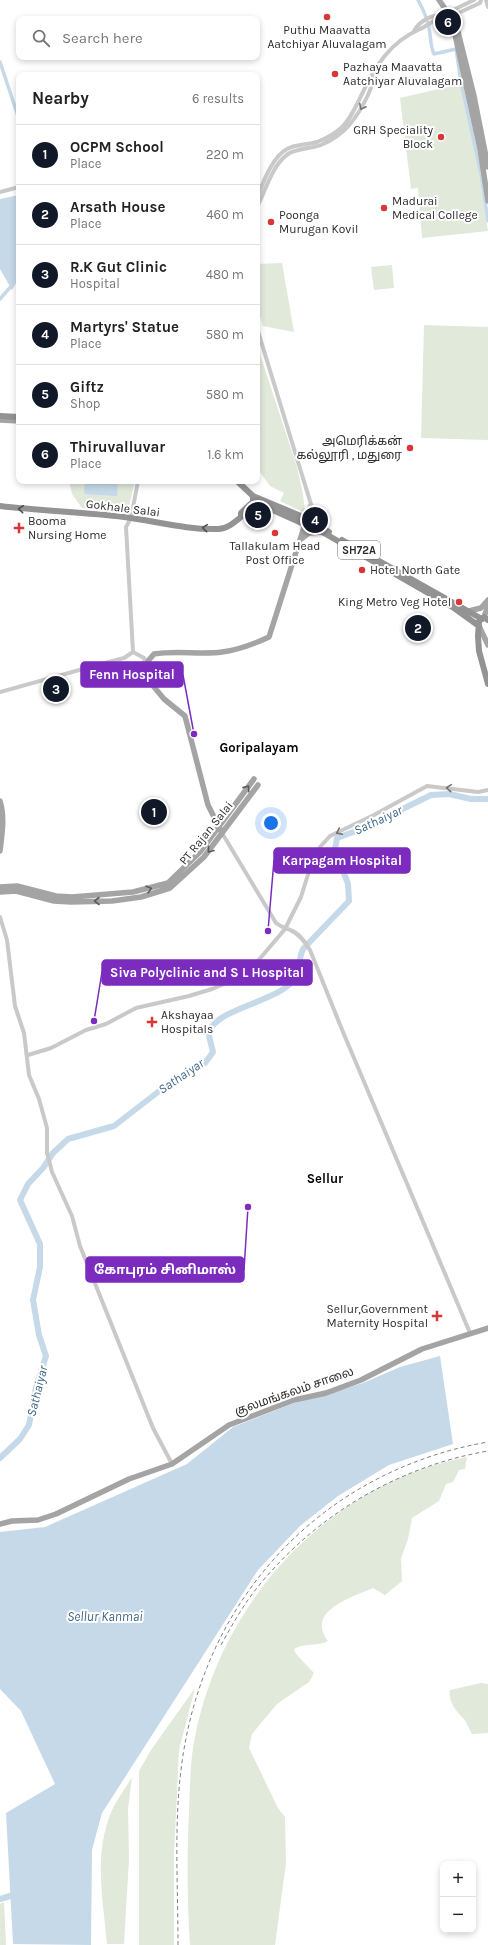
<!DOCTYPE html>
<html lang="en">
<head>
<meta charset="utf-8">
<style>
  :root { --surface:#fff; --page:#f2f2f2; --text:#222; --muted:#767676; --line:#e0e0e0; --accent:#111827 }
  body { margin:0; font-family:Karla,"Noto Sans Tamil",sans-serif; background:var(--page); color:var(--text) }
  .controls { position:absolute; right:12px; bottom:12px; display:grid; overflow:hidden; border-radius:8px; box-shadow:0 2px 6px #0003 }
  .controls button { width:36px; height:36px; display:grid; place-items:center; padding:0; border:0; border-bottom:1px solid var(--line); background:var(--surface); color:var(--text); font:20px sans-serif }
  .you { position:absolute; left:271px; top:823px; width:14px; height:14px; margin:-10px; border:3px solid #fff; border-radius:50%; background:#1a73e8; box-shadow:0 0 0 6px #1a73e833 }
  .badge { display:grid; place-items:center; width:26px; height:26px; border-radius:50%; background:var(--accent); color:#fff; font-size:13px; font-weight:700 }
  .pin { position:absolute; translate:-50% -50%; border:2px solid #fff; box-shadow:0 1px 4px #0006 }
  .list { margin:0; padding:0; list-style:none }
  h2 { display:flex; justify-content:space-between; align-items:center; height:52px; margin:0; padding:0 16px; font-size:17px }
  h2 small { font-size:13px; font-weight:400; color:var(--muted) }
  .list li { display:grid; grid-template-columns:26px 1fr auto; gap:12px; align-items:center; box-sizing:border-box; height:60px; padding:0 16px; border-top:1px solid var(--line) }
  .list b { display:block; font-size:15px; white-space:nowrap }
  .list p { margin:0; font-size:13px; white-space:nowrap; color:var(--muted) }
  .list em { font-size:13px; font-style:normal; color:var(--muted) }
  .icon { flex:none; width:22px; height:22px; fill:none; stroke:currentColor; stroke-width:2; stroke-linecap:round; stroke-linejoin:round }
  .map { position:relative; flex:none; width:488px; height:1945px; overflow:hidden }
  .search { position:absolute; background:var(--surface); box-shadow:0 2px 6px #0003; left:16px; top:16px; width:244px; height:44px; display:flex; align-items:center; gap:10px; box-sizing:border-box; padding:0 14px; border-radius:8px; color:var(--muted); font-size:15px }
  .panel { position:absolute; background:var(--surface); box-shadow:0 2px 6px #0003; left:16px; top:72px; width:244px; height:412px; border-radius:8px }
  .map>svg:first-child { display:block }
</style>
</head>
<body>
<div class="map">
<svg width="488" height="1945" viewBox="0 0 488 1945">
  <rect width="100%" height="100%" fill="#fff"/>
  <path fill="#e1e9da" d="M 460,84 L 479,173 L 488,231 L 422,238 L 418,188 L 411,189 L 400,98 Z
    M 282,263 L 294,332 L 263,326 L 257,306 L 257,264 Z
    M 392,265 L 394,288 L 374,290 L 371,267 Z
    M 424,325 L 488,327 L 488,440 L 421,438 Z
    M 257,345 L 297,467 L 303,494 L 305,513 L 280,501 L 284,493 L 270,486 L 257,468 Z
    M 69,481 L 135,481 L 128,511 L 82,508 L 72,494 Z
    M 467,1457 L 465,1469 L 459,1470 L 453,1482 L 446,1484 L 439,1501 L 412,1518 L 408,1539 L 401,1558 L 402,1581 L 385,1595 L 373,1588 C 352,1597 305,1611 328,1641 C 318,1647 305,1642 294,1649 L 296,1654 L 314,1673 L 309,1682 L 277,1704 L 252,1734 L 249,1748 L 278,1808 L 285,1817 L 286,1863 L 275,1945 L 190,1945 C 187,1900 187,1856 189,1811 C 190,1790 190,1769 193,1748 C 216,1607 324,1485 467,1457 Z
    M 481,1683 L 488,1684 L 488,1733 L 472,1734 C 469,1729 467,1723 464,1719 C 456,1711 448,1702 450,1690 Z
    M 195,1688 L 179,1750 L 174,1854 L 174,1945 L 139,1945 L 139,1771 L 151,1750 Z
    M 132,1777 L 128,1809 L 129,1859 L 124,1944 L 107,1944 C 103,1900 94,1856 110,1815 C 115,1802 125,1789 132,1777 Z
    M 4,1902 L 6,1945 L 0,1945 L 0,1904 Z"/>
  <path fill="#c6d9e8" d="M 19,195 L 19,278 L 12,290 L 0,269 L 0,199 Z
    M 85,481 L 118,481 L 117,496 L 84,494 Z
    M 440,1356 L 453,1444 L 389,1465 L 338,1496 L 300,1526 L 258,1570 L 102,1813 L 92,1850 L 91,1945 L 13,1944 L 6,1813 L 55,1784 L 21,1711 L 0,1689 L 0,1532 L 45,1527 L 187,1464 L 233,1427 L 294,1403 L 363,1383 L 400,1367 Z"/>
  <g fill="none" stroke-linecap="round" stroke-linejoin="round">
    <path stroke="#c6d9e8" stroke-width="3.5" d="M 418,0 C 423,9 427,18 429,28 C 431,37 430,45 434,54 L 456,49 L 461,82 L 481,175 L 488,221
      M 0,62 L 19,119
      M 0,299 L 13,284"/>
    <path stroke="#c6d9e8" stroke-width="6" d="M 0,1458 L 20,1439 L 29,1425 L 36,1388 L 46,1356 L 39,1335 L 33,1300 L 40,1267 L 40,1244 L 20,1200 L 28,1184 L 43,1168 L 53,1153 L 68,1139 L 114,1126 L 167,1085 L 205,1063 L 213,1052 C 212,1046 209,1039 209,1034 C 211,1009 281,1002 295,978 C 299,970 299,958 303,949 L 349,901 L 348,884 L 335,849 L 337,838 L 364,828 L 431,795 L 449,794 L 471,799 L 488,799
      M 0,1899 L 17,1894"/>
    <path stroke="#c9c9c9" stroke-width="4" d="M 486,0 L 488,7
      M 451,11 L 474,0
      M 454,15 L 480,3 L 481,0
      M 414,31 C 420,20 434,13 447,15
      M 0,192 L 19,187
      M 257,198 C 263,183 272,157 287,149 C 296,144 307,145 317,142 C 325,139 334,134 341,128 C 351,119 357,104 363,92 C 375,66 391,42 418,30 C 430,25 435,17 448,18
      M 257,207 C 266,190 272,165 288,154 C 297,148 311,149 321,145 C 345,135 357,118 368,95 C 371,87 375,81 374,72
      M 257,328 L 314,514 L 322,526
      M 308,519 L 310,505
      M 133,652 L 144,658 L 146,667
      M 0,692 L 101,664 L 124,658 L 133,652 L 126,527 L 131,518 L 138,481
      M 222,833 L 276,923 C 281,927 285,928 290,930 C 299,933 305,942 310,950 L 343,1032 L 470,1333
      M 0,917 L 7,940 L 15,1006 L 24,1033 L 29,1075 L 39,1099 L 47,1128 L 47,1153 L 52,1172 L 72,1216 L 80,1246 L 153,1428 L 172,1464
      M 28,1055 L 51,1048 L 86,1030 L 106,1024 L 136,1008 L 189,996 L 212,989 L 246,975 L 285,929 L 301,897 L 310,868 L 320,847 L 330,836 L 374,815 L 427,786 L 478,792 L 488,790"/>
    <path stroke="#a4a4a4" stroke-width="5.5" d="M 439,0 L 448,13 L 448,17 L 450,19 L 454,17 L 453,12 L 448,13
      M 454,16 L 474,96 L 488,167
      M 449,18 L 454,30 L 480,149 L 488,201
      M 0,420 L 19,421
      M 301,539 L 309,533 L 320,532
      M 469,611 L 481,608 L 488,600
      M 484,617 L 488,606
      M 479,626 L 488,645
      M 0,801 C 5,817 2,834 0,851
      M 222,833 L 208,805 L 185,716 L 164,699 L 150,682 L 147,669 L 148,661 L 154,654 C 177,650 200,655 222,652 C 239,650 254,644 269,637 L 305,524
      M 0,887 L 17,886 L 56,896 L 72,897 L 133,892 L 168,883 L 200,852 L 254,779
      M 0,892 L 16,891 L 54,901 L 71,902 L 112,901 L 141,897 L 170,888 L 204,857 L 258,785
      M 0,1524 L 12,1521 L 38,1520 L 56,1514 L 129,1479 L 172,1464 L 229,1425 L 294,1400 L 326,1393 L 361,1380 L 422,1349 L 488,1328"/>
    <path stroke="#939393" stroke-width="6" d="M 0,416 L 19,417
      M 237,481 L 253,496 L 308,519 L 329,532
      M 0,506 C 41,511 83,512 124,517 C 155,521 187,530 218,529 C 236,529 247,503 266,507 L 324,533 L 454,608 L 479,626
      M 241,516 L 241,513 L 253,502 L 253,496
      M 342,540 L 482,619
      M 488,620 L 484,617 L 479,621 L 478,636 L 479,651 L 488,684"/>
    <path stroke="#818181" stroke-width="1" stroke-dasharray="4 3" stroke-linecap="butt" d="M 221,1645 C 231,1627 241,1609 253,1593 C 311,1518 395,1467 488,1451
      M 178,1945 C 178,1889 174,1825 181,1770 C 201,1601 320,1471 488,1442"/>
  </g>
  <defs><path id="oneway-chevron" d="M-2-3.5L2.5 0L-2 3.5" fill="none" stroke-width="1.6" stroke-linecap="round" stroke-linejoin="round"/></defs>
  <g stroke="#737373">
    <use href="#oneway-chevron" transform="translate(362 107) rotate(117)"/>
    <use href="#oneway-chevron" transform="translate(449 788) rotate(-175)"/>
    <use href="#oneway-chevron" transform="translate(339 832) rotate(154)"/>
  </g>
  <g stroke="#505050">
    <use href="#oneway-chevron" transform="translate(21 509) rotate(-174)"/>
    <use href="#oneway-chevron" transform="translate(205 528) rotate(-175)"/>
  </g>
  <g stroke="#5c5c5c">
    <use href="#oneway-chevron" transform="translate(247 788) rotate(-55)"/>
    <use href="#oneway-chevron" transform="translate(210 850) rotate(128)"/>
    <use href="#oneway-chevron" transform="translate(149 889) rotate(-16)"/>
    <use href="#oneway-chevron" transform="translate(97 901) rotate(-180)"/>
  </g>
  <g fill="#db3636" stroke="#fff" stroke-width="1.5">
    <circle cx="327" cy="17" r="4"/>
    <circle cx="335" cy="74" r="4"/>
    <circle cx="441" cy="137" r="4"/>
    <circle cx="384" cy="208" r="4"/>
    <circle cx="271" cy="222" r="4"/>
    <circle cx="410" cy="448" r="4"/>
    <path d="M17 522h4v4h4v4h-4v4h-4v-4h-4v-4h4z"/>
    <circle cx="275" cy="533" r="4"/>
    <circle cx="362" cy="570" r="4"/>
    <circle cx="459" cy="602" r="4"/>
    <path d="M150 1016h4v4h4v4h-4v4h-4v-4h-4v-4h4z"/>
    <path d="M435 1310h4v4h4v4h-4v4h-4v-4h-4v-4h4z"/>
  </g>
  <g text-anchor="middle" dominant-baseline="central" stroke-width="4" stroke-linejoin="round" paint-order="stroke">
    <rect fill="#fff" stroke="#6b6b6b" stroke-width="1" x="338" y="541" width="42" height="18" rx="3"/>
    <g font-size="11" font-weight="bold" fill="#2c2c2c">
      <text x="359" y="550">SH72A</text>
    </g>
    <g font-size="12" fill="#2c2c2c" stroke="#fff" text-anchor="start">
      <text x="327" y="30" text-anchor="middle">Puthu Maavatta<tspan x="327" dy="14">Aatchiyar Aluvalagam</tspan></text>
      <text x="343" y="67">Pazhaya Maavatta<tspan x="343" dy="14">Aatchiyar Aluvalagam</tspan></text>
      <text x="433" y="130" text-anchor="end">GRH Speciality<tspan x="433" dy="14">Block</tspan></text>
      <text x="392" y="201">Madurai<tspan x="392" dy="14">Medical College</tspan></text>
      <text x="279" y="215">Poonga<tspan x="279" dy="14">Murugan Kovil</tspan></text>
      <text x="402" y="441" text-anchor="end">அமெரிக்கன்<tspan x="402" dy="14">கல்லூரி , மதுரை</tspan></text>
      <text x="28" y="521">Booma<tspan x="28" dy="14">Nursing Home</tspan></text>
      <text x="275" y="546" text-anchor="middle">Tallakulam Head<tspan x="275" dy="14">Post Office</tspan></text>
      <text x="370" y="570">Hotel North Gate</text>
      <text x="451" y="602" text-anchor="end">King Metro Veg Hotel</text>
      <text x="161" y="1015">Akshayaa<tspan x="161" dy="14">Hospitals</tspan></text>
      <text x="428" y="1309" text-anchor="end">Sellur,Government<tspan x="428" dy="14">Maternity Hospital</tspan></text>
    </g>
    <g font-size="12" fill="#2c2c2c" stroke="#fff">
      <text transform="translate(123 508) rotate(7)">Gokhale Salai</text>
      <text transform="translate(206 833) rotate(-51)">PT Rajan Salai</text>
      <text transform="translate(294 1391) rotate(-19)">குலமங்கலம் சாலை</text>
    </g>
    <g font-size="13" font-weight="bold" fill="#000" stroke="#fff">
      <text x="259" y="747">Goripalayam</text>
      <text x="325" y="1178">Sellur</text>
    </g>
    <g font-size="13" font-style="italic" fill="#3f6789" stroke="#fff">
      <text transform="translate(378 820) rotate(-25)">Sathaiyar</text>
      <text transform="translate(181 1076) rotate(-34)">Sathaiyar</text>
      <text transform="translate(37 1391) rotate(-76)">Sathaiyar</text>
      <text x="105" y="1616">Sellur Kanmai</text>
    </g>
  </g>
  <path fill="none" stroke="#7b2cbf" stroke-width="1.5" d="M194 734L183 675M268 931L274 860M94 1021L102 972M248 1207L244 1270"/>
  <g fill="#7b2cbf" stroke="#fff" stroke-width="1.5">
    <circle cx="194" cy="734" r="4"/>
    <circle cx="268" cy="931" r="4"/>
    <circle cx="94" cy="1021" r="4"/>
    <circle cx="248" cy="1207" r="4"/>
  </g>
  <g fill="#7b2cbf" stroke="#7b2cbf" stroke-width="1.5">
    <rect x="81" y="662" width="102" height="25" rx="4"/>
    <rect x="274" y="848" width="136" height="25" rx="4"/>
    <rect x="102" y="960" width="210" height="25" rx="4"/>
    <rect x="86" y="1257" width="158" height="25" rx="4"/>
  </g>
  <g font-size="13" text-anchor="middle" font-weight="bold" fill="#fff">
    <text x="132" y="679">Fenn Hospital</text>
    <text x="342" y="865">Karpagam Hospital</text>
    <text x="207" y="977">Siva Polyclinic and S L Hospital</text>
    <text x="165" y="1274">கோபுரம் சினிமாஸ்</text>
  </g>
</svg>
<div class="controls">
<button>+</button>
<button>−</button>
</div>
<div class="you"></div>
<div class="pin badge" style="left:154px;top:812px">1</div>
<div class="pin badge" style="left:418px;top:628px">2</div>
<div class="pin badge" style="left:56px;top:689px">3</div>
<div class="pin badge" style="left:315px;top:520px">4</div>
<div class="pin badge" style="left:258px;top:515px">5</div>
<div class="pin badge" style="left:448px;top:22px">6</div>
<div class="search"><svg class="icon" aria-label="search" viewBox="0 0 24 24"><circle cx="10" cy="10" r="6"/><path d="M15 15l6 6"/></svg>Search here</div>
<section class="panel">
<h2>Nearby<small>6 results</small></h2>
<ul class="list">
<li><span class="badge">1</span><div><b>OCPM School</b><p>Place</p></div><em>220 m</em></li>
<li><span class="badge">2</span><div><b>Arsath House</b><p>Place</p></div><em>460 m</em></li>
<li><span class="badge">3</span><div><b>R.K Gut Clinic</b><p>Hospital</p></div><em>480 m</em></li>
<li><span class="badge">4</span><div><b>Martyrs' Statue</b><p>Place</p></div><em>580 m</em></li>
<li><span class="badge">5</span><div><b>Giftz</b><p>Shop</p></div><em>580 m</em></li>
<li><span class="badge">6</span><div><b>Thiruvalluvar</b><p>Place</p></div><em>1.6 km</em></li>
</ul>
</section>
</div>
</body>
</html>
